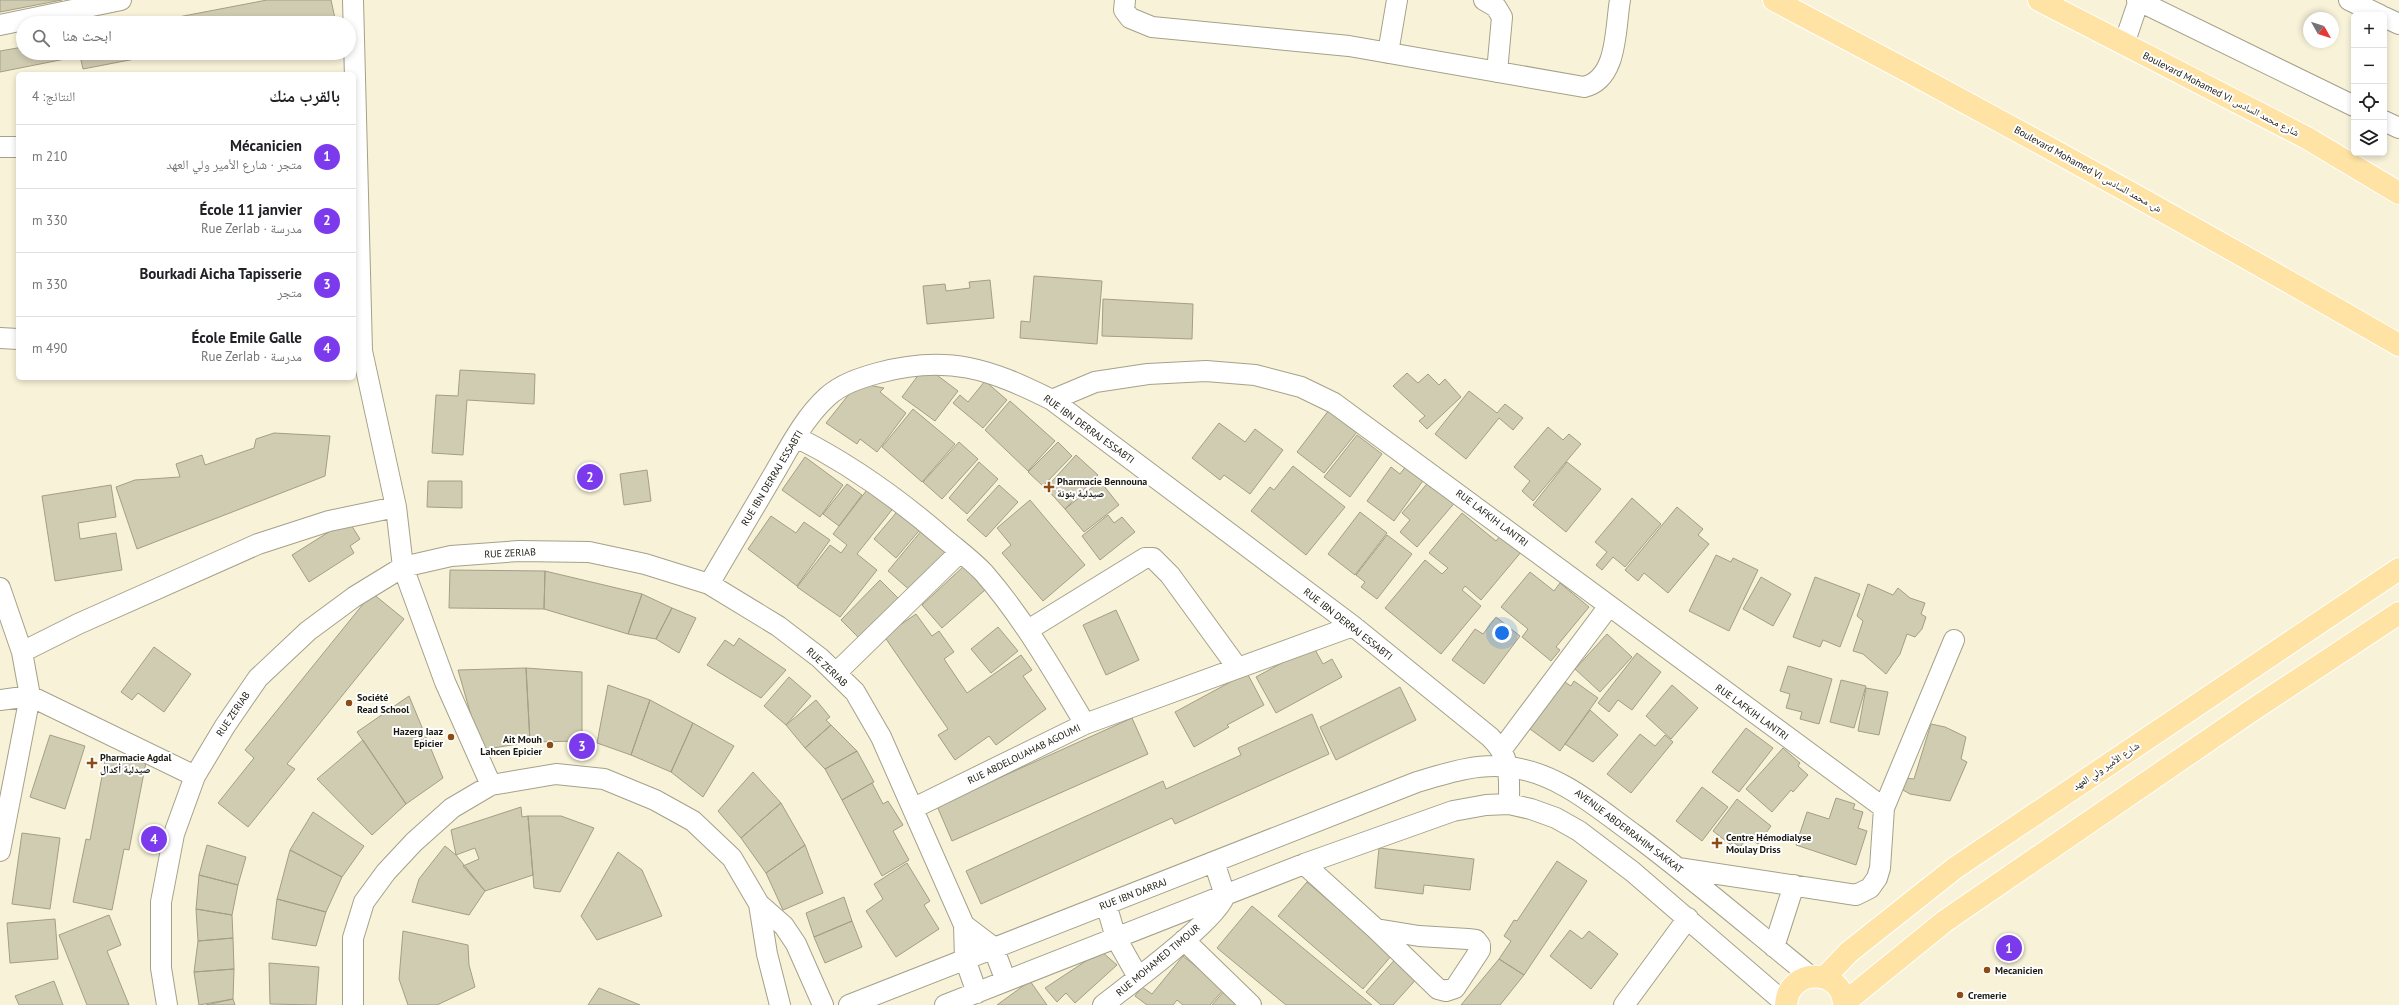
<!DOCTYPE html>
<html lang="ar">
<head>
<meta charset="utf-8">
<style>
  :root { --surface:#fff; --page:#f6f6f6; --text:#202124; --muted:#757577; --line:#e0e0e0; --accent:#7c3aed }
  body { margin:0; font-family:"PT Sans","Noto Naskh Arabic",sans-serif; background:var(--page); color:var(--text); direction:rtl }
  .controls { position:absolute; right:12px; top:12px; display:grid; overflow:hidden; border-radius:6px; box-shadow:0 2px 6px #0003 }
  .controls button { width:36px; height:36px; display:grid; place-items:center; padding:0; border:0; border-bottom:1px solid var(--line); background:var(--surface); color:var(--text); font:20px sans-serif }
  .compass { position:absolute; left:2303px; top:12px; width:36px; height:36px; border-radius:50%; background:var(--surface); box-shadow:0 2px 6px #0003; rotate:129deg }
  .you { position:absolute; left:1502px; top:633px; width:14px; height:14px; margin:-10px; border:3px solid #fff; border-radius:50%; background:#1a73e8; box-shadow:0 0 0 6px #1a73e833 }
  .badge { display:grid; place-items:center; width:26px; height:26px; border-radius:50%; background:var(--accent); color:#fff; font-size:13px; font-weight:700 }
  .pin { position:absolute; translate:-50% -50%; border:2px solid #fff; box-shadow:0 1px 4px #0006 }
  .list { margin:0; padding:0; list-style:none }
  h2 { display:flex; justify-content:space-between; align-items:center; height:52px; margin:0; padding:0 16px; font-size:17px }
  h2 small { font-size:13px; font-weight:400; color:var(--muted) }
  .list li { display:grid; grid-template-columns:26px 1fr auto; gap:12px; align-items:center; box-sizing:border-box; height:64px; padding:0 16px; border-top:1px solid var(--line) }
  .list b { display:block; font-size:15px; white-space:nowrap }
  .list p { margin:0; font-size:13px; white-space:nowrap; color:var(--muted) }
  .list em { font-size:13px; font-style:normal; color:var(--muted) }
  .icon { flex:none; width:22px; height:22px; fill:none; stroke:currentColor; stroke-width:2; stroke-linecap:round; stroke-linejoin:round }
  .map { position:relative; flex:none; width:2399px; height:1005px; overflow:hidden; direction:ltr }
  .search { position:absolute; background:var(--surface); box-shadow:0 2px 6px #0003; left:16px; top:16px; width:340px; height:44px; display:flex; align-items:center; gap:10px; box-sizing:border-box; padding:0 14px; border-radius:22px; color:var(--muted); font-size:15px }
  .panel { position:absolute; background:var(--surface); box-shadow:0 2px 6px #0003; left:16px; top:72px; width:340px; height:308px; border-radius:6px; direction:rtl }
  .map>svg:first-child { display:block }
</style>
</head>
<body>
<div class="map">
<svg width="2399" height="1005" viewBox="0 0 2399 1005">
  <rect width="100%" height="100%" fill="#f7f2d8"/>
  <path fill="#d0ccb2" stroke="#a39e86" d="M 0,0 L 62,0 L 0,12 Z
    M 267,0 L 331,0 L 336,23 L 147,23 Z
    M 23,47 L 23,53 L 166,53 L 83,69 L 80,56 L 0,72 L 0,51 Z
    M 1034,276 L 1102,281 L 1097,344 L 1020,338 L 1021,321 L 1030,322 Z
    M 990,280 L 994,318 L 927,324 L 923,286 L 945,284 L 946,291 L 970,288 L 969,282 Z
    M 1103,299 L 1193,304 L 1192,339 L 1102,336 Z
    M 925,366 L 958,391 L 935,421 L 902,397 Z
    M 460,370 L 535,374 L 534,404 L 467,400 L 463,455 L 432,453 L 436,395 L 458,396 Z
    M 1407,373 L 1418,383 L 1428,374 L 1439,385 L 1445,379 L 1461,397 L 1427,429 L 1419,421 L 1425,416 L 1393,386 Z
    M 985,381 L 1007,400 L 983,428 L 953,403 L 960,395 L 968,402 Z
    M 858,383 L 884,388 L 880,392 L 906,413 L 877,452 L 860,439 L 857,444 L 826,423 Z
    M 1469,391 L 1497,413 L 1505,404 L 1523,418 L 1513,430 L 1499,418 L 1466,459 L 1435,434 Z
    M 1010,401 L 1055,441 L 1028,471 L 985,430 Z
    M 913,409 L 955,444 L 922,482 L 882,447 Z
    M 1329,410 L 1357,432 L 1324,473 L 1297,452 Z
    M 1219,423 L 1245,442 L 1255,429 L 1283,450 L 1250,494 L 1224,475 L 1220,480 L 1192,458 Z
    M 1548,427 L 1563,440 L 1569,434 L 1581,444 L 1533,501 L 1522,491 L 1530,481 L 1514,467 Z
    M 274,433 L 330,436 L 325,476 L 137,549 L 116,487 L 135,480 L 180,477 L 176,464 L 202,455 L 205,465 L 254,448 L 256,439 Z
    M 1357,435 L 1382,454 L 1350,497 L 1324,477 Z
    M 959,442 L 978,459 L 942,499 L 923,482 Z
    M 1058,442 L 1072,456 L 1043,486 L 1028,472 Z
    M 1076,455 L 1098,475 L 1065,509 L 1046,488 Z
    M 805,457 L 843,485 L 820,517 L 782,490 Z
    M 979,462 L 998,479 L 967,514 L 949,498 Z
    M 1567,462 L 1601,489 L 1566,532 L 1533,505 Z
    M 1407,465 L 1425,478 L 1394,521 L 1367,501 L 1391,467 L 1400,474 Z
    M 1293,466 L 1345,507 L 1306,555 L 1251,511 L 1270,487 L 1274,490 Z
    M 647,470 L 651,501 L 624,505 L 620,474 Z
    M 1432,478 L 1457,500 L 1417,547 L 1400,532 L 1410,520 L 1402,513 Z
    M 428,481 L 462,481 L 462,508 L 427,507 Z
    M 1100,481 L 1119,505 L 1084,532 L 1065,509 Z
    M 847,484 L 862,495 L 839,526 L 823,514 Z
    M 111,485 L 116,517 L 78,523 L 80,539 L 116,533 L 122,570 L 55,581 L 42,496 Z
    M 999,485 L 1018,502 L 986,537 L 967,520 Z
    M 870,486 L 895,506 L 857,554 L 877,570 L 840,617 L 797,587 L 830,545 L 841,553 L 847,545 L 833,534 Z
    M 1632,498 L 1661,524 L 1625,567 L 1613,557 L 1602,570 L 1596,565 L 1607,552 L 1595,542 Z
    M 1030,500 L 1085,565 L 1043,601 L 1002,553 L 1011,545 L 997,528 Z
    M 901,507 L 923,526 L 896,558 L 874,539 Z
    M 1677,507 L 1703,529 L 1698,535 L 1709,544 L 1668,593 L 1644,573 L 1638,581 L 1625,570 Z
    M 1360,512 L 1387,533 L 1355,575 L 1328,554 Z
    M 1462,513 L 1496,541 L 1502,534 L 1522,551 L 1481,600 L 1465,586 L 1462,590 L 1481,606 L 1441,654 L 1385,608 L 1425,560 L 1442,574 L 1448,568 L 1429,553 Z
    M 1108,515 L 1114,523 L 1122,517 L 1135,532 L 1100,560 L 1082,536 Z
    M 771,516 L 796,533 L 804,522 L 830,540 L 797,586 L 748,549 Z
    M 348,520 L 360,539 L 350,546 L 354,553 L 309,582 L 292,555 Z
    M 922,530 L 947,551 L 912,592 L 888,571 Z
    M 1387,535 L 1412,554 L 1377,599 L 1361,587 L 1365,582 L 1356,575 Z
    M 1716,555 L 1731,562 L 1733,558 L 1758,570 L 1729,631 L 1689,611 Z
    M 964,566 L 985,590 L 942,628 L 922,605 Z
    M 450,570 L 545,571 L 544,609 L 449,608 Z
    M 545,571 L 642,594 L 628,634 L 544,609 Z
    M 1530,572 L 1554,591 L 1560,583 L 1589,607 L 1556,647 L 1560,650 L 1551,661 L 1522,637 L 1528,629 L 1501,607 Z
    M 1761,577 L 1791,594 L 1773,626 L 1743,609 Z
    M 1815,577 L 1860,594 L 1840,647 L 1823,640 L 1820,647 L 1793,637 Z
    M 880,580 L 900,600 L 861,640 L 841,620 Z
    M 1868,584 L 1893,595 L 1898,588 L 1910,598 L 1925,603 L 1921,614 L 1926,617 L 1922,629 L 1915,637 L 1907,634 L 1900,654 L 1886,674 L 1863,654 L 1853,651 L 1863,621 L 1857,616 Z
    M 372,593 L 404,619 L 287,764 L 295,769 L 248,827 L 218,803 L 254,758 L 245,750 Z
    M 642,594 L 672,608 L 656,639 L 628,634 Z
    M 672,608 L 696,618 L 679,653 L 656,639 Z
    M 1116,610 L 1139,660 L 1106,675 L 1083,625 Z
    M 916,614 L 932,636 L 939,631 L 954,652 L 944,659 L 967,693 L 1021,655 L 1032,670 L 1023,676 L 1046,709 L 996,745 L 989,736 L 955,760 L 938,735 L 948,729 L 884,636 Z
    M 1496,617 L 1520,636 L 1484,684 L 1452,660 L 1475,629 L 1483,634 Z
    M 998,627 L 1018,651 L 991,673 L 971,649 Z
    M 1607,634 L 1632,657 L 1600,692 L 1575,669 Z
    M 739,638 L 786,670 L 761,698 L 707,665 L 725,640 L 734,646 Z
    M 1313,646 L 1323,664 L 1332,659 L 1342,677 L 1276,713 L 1256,677 Z
    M 154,647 L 191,674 L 164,712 L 138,693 L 132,700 L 121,692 Z
    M 1637,653 L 1661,672 L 1632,710 L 1618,700 L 1609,712 L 1598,703 Z
    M 1788,666 L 1832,679 L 1819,724 L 1800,719 L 1802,712 L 1786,708 L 1790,694 L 1780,691 Z
    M 526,668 L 582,672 L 582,741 L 530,742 Z
    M 526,668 L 530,742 L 481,750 L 458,670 Z
    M 1247,673 L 1264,705 L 1227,725 L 1229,727 L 1194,747 L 1175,712 Z
    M 789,677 L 811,696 L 786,725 L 764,706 Z
    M 1560,679 L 1571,686 L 1574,681 L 1598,698 L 1560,751 L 1526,726 Z
    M 1841,680 L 1866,686 L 1854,728 L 1830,722 Z
    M 608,685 L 650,700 L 631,755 L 597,743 Z
    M 1672,685 L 1698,708 L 1671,739 L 1646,716 Z
    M 1400,687 L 1416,720 L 1336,760 L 1320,727 Z
    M 1866,688 L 1888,692 L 1879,735 L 1858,731 Z
    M 409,696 L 443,778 L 406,804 L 357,732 Z
    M 650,700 L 693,723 L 671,772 L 631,755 Z
    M 816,700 L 830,717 L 826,720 L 831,725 L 805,748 L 786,725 Z
    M 1590,710 L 1618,735 L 1593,762 L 1565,744 Z
    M 1312,714 L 1329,754 L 1175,824 L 1172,818 L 981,904 L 966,871 L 1163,781 L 1166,789 L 1241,755 L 1238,748 Z
    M 1132,718 L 1148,754 L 952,841 L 937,806 Z
    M 693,723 L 734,746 L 703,797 L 671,772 Z
    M 1931,724 L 1945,727 L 1966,737 L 1961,759 L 1967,762 L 1950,801 L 1910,794 L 1903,790 L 1905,778 L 1914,779 Z
    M 831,725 L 857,751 L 825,769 L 805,748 Z
    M 1746,728 L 1773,748 L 1739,792 L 1712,772 Z
    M 1640,734 L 1655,746 L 1665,735 L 1673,742 L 1631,793 L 1607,774 Z
    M 50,735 L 85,746 L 65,809 L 30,797 Z
    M 363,740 L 406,804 L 372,835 L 317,779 Z
    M 1783,748 L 1800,763 L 1798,766 L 1808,775 L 1793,792 L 1791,790 L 1772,812 L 1746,789 Z
    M 857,751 L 874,782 L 842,800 L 825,769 Z
    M 106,755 L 146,762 L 129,850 L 124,849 L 112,910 L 73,902 L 86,839 L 90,840 Z
    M 753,772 L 781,803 L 741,838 L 718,811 Z
    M 872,783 L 883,804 L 888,801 L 903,825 L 893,831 L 909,860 L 882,876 L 842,800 Z
    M 1702,787 L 1728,807 L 1702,841 L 1676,821 Z
    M 1836,798 L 1855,804 L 1853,809 L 1863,812 L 1858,828 L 1867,831 L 1856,865 L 1796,845 L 1807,812 L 1829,819 Z
    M 1737,799 L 1771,826 L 1758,844 L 1748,837 L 1740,847 L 1733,842 L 1731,845 L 1713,831 Z
    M 781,803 L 805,845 L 766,873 L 741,838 Z
    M 521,807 L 522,817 L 528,816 L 533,875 L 485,891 L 463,866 L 479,859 L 475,848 L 456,855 L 451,830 Z
    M 313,812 L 364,846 L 342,877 L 290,850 Z
    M 528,816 L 561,816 L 594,828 L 560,892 L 534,888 Z
    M 22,833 L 60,838 L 50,909 L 12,904 Z
    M 207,845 L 246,857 L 238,885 L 199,875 Z
    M 805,845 L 823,893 L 783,910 L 766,873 Z
    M 445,846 L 456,855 L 485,891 L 469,915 L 412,902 L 419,879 Z
    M 1379,848 L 1474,859 L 1470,890 L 1424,885 L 1423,894 L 1375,888 Z
    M 290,850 L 342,877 L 326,912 L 277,899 Z
    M 618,852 L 642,870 L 662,916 L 597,940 L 581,916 Z
    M 1557,861 L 1587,881 L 1524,975 L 1499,959 L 1511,941 L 1504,936 L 1514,920 L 1517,921 Z
    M 907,863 L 930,901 L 924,905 L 939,929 L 896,957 L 866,911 L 883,899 L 874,884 Z
    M 199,875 L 238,885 L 232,915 L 196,909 Z
    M 1307,882 L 1392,955 L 1363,989 L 1278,916 Z
    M 844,897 L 852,921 L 814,937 L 806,913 Z
    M 277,899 L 326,912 L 316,946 L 272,939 Z
    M 1252,906 L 1372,1005 L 1286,1005 L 1217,948 Z
    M 196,909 L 232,915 L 233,938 L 198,941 Z
    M 109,915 L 121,945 L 107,951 L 129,1005 L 87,1005 L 59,935 Z
    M 55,919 L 58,959 L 10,963 L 7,923 Z
    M 852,921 L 862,947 L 825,963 L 814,937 Z
    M 1570,930 L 1582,939 L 1589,931 L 1618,954 L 1591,989 L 1550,956 Z
    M 403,931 L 468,945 L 469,965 L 475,987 L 437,1005 L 408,1005 L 399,979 Z
    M 233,938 L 234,969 L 194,972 L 198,941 Z
    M 1101,951 L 1117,965 L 1075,1003 L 1066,993 L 1057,1002 L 1045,988 Z
    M 1399,955 L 1420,975 L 1393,1005 L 1381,1005 L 1366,992 Z
    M 1183,956 L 1224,989 L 1210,1005 L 1183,1005 L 1177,1000 L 1173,1005 L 1147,1005 L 1135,996 L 1142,987 L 1152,994 Z
    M 1499,959 L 1524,975 L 1500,1005 L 1461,1005 Z
    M 269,963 L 319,967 L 316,1005 L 270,1004 Z
    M 234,969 L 233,999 L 199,1005 L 194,972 Z
    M 54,981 L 63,1005 L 19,1005 L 15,996 Z
    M 1030,981 L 1047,1005 L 997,1005 Z
    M 599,988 L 640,1005 L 588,1005 Z
    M 1225,990 L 1242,1005 L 1212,1005 Z
    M 233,999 L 235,1005 L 206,1005 Z"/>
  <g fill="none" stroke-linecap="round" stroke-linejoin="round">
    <g stroke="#a5a189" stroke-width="22">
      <path id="minor" d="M 353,0 L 362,351 L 396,507 L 403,567 L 445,682 L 491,785
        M 1125,0 L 1124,10 L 1130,18 L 1152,27 L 1349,46 L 1584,87 C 1618,79 1615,29 1620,0
        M 1484,0 L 1496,7 L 1502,17 L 1497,72
        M 2137,0 L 2354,106
        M 2349,0 L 2380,15
        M 2384,17 L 2399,24
        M 0,25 L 121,0
        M 2124,44 L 2139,0
        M 1388,53 L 1397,0
        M 2384,121 L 2399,128
        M 0,147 L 18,147
        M 0,338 L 18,339
        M 1052,400 L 1095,382 L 1148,374 L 1206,371 L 1255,375 L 1301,387 L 1334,403 L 1884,808
        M 796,437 C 850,464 899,499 945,539 C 958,550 973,561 984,573 C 1024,619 1054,672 1085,724
        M 709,584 C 731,546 753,509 775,472 C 790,446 805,417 827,397 C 841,384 860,378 878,373 C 948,354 990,369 1052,400 L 1353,626 L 1490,737 C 1512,759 1509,774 1509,804
        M 0,588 L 22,652 L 30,696 L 0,851
        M 1028,630 L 1145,558 L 1153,558 L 1170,575 L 1237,667
        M 22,652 L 78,624 L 258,544 L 329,521 L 396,507
        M 836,673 L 960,552
        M 0,700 L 30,696 L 195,776
        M 1502,749 L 1609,606
        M 914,808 L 1085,724 L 1353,626
        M 1304,864 L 1376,929 L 1438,989 L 1446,991 L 1455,988 L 1480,950 L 1480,945 L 1476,940 L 1468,939 L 1419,936 L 1376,929
        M 1678,868 L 1856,895 L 1870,888 L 1877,878 L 1880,868 L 1884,808 L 1954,640
        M 759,904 L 767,954 L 780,1005
        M 1106,904 L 1116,938 L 1138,977
        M 964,925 L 993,947 L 1006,981
        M 1184,940 L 1251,1005
        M 1774,947 L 1794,885
        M 167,1005 L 161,968 L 161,902 L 174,834 L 195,776 L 225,726 L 258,678 L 308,631 L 354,597 L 403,567 L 451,556 L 519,551 L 589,552 L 645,564 L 709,584 L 778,626 L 820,658 L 855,692 L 881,737 L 964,925 L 965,959 L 977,993
        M 353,1005 L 353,938 L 364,902 L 386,872 L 414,842 L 452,808 L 491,785 L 556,774 L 604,779 L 655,800 L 693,821 L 732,858 L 759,904 L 784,926 L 796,944 L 823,1005
        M 849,1005 L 1417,782 C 1447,773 1478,763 1509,767 C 1559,773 1596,807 1635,835 C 1695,880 1752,929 1810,976
        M 945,1005 L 1304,864 L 1453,811 L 1486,805 L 1509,804 L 1531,809 L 1556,818 L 1579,831 L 1633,872 L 1786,1004
        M 1103,1005 C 1127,986 1219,919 1225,895 L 1214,862
        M 1624,1005 L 1688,918"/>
    </g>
    <g stroke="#fff" stroke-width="24">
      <path id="major" d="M 1774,0 C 1985,111 2193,226 2399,345
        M 2039,0 L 2307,138 L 2399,193
        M 1825,977 L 1849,952 L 1955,868 L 2399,569
        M 1844,1003 L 1945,921 L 2251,711 L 2399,613
        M 1786,1005 C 1788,967 1843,967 1844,1005"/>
    </g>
    <use href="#minor" stroke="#fff" stroke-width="20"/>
    <use href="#major" stroke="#fee3a5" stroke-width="22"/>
  </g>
  <g fill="#8c4c15" stroke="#fff" stroke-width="1.5">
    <path d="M1047 481h4v4h4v4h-4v4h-4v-4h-4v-4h4z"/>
    <circle cx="349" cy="703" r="4"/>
    <circle cx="451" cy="737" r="4"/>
    <circle cx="550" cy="745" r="4"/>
    <path d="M90 757h4v4h4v4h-4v4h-4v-4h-4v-4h4z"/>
    <path d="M1715 837h4v4h4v4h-4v4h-4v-4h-4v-4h4z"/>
    <circle cx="1987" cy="970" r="4"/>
    <circle cx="1960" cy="995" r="4"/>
  </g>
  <g text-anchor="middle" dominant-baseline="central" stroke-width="4" stroke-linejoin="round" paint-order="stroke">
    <g font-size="10" fill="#1b1a11" stroke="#fff">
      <text transform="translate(2221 94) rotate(27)">Boulevard Mohamed VI شارع محمد السادس</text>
      <text transform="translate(2088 169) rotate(29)">Boulevard Mohamed VI ش. محمد السادس</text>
      <text transform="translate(1089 429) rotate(36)">RUE IBN DERRAJ ESSABTI</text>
      <text transform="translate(772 478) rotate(-59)">RUE IBN DERRAJ ESSABTI</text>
      <text transform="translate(1492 518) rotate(37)">RUE LAFKIH LANTRI</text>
      <text transform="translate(510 553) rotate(-3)">RUE ZERIAB</text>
      <text transform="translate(1348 624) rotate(38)">RUE IBN DERRAJ ESSABTI</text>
      <text transform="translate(827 667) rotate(43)">RUE ZERIAB</text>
      <text transform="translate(1752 712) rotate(36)">RUE LAFKIH LANTRI</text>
      <text transform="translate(233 714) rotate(-56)">RUE ZERIAB</text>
      <text transform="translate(1024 754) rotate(-26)">RUE ABDELOUAHAB AGOUMI</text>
      <text transform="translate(2106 766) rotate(-34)">شارع الأمير ولي العهد</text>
      <text transform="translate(1629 831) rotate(37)">AVENUE ABDERRAHIM SAKKAT</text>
      <text transform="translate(1133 894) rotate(-21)">RUE IBN DARRAJ</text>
      <text transform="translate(1158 960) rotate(-40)">RUE MOHAMED TIMOUR</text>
    </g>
    <g font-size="10" font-weight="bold" fill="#1b1a11" stroke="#fff" text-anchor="start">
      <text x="1057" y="481">Pharmacie Bennouna<tspan x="1057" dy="12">صيدلية بنونة</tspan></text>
      <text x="357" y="697">Société<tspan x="357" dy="12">Read School</tspan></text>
      <text x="443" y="731" text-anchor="end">Hazerg Iaaz<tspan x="443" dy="12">Epicier</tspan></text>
      <text x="542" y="739" text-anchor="end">Ait Mouh<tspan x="542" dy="12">Lahcen Epicier</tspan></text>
      <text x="100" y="757">Pharmacie Agdal<tspan x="100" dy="12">صيدلية أكدال</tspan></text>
      <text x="1726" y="837">Centre Hémodialyse<tspan x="1726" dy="12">Moulay Driss</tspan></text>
      <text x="1995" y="970">Mecanicien</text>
      <text x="1968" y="995">Cremerie</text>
    </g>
  </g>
</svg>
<div class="controls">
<button>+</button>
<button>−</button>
<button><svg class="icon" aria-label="locate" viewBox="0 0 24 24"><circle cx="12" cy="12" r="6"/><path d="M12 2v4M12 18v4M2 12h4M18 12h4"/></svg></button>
<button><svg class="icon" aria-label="layers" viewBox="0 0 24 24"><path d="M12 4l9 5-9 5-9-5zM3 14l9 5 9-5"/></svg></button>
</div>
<svg class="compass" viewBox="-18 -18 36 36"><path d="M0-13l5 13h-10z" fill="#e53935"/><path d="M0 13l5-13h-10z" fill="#757577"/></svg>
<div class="you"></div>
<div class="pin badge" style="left:2009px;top:948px">1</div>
<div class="pin badge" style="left:590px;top:477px">2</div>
<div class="pin badge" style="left:582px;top:746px">3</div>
<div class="pin badge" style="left:154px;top:839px">4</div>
<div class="search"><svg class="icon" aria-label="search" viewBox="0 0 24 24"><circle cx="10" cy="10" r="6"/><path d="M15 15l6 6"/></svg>ابحث هنا</div>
<section class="panel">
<h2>بالقرب منك<small>النتائج: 4</small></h2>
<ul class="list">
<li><span class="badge">1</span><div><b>Mécanicien</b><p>متجر · شارع الأمير ولي العهد</p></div><em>210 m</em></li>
<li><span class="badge">2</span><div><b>École 11 janvier</b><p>مدرسة · Rue ZerIab</p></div><em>330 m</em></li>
<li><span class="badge">3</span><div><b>Bourkadi Aicha Tapisserie</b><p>متجر</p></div><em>330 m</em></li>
<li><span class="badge">4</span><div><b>École Emile Galle</b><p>مدرسة · Rue ZerIab</p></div><em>490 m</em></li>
</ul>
</section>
</div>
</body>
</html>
